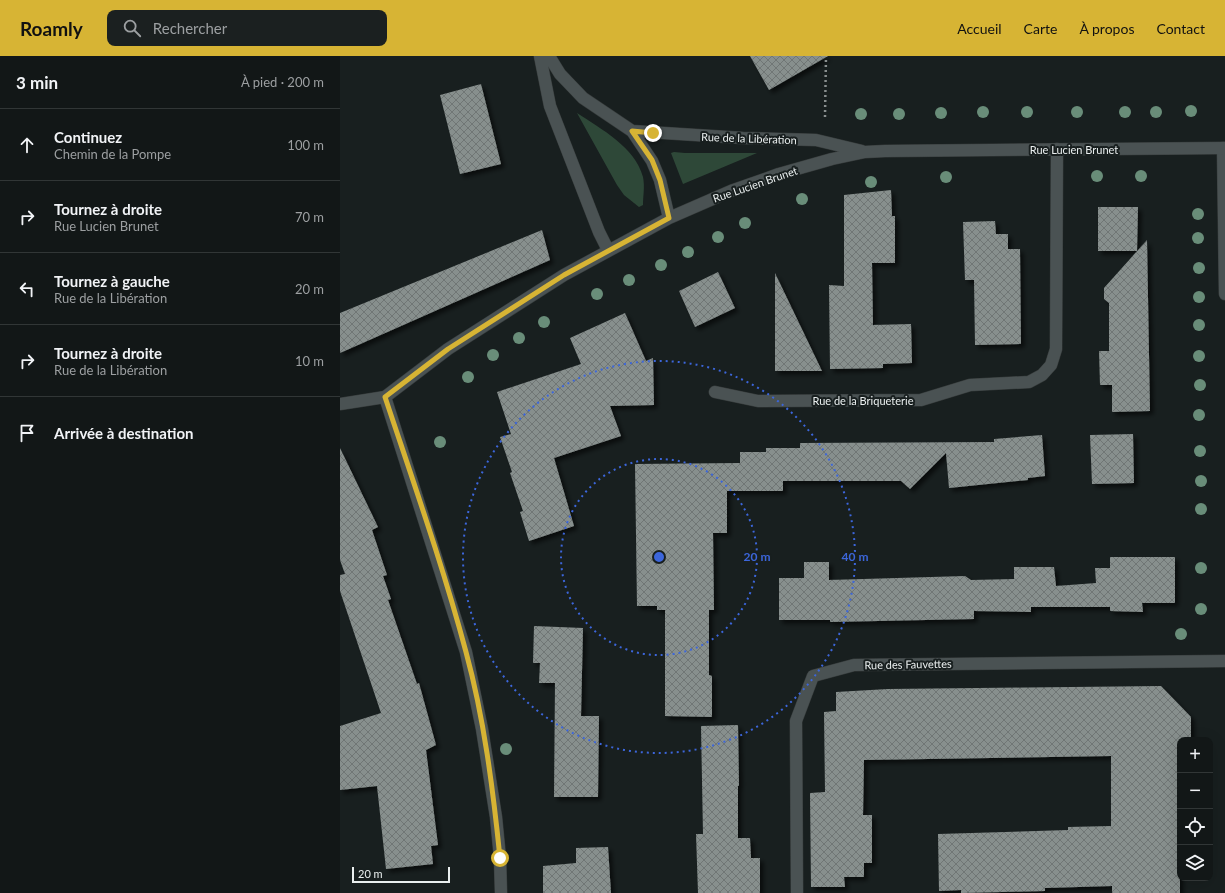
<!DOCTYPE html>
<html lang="fr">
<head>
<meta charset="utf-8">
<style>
  :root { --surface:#121717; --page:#1b2020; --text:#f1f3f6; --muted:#9c9fa1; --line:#313636; --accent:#d7b434 }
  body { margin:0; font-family:Lato,sans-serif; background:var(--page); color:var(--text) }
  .controls { position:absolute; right:12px; bottom:12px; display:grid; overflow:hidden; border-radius:8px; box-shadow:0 4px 16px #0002 }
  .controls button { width:36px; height:36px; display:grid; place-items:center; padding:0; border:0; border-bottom:1px solid var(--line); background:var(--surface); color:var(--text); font:20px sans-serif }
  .scale { position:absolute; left:12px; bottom:10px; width:98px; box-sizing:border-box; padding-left:4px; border:2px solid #eaefef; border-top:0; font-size:11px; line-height:14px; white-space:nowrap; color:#eaefef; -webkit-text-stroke:3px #181f1f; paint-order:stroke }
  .stop { position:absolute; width:12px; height:12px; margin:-9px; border:3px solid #d7b434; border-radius:50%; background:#fff }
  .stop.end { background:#d7b434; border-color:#fff; box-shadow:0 1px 4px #0008 }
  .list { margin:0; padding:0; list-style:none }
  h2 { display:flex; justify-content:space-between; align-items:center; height:52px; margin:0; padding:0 16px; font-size:17px }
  h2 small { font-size:13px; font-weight:400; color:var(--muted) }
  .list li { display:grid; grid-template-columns:26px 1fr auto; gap:12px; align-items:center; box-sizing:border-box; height:72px; padding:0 16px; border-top:1px solid var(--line) }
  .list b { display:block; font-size:15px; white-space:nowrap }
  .list p { margin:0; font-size:13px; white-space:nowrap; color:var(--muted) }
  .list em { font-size:13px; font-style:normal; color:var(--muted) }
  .icon { flex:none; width:22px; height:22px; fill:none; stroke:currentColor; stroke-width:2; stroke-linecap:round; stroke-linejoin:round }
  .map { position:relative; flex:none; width:885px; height:837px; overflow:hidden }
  header { display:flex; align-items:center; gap:24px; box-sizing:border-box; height:56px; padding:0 20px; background:var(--accent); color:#111 }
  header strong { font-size:19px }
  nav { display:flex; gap:22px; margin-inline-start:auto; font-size:14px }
  .search { width:280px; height:36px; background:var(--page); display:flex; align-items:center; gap:10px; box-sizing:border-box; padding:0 14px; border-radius:8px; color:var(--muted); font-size:15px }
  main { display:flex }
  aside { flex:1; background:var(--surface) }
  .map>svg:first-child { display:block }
</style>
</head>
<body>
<header>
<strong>Roamly</strong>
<div class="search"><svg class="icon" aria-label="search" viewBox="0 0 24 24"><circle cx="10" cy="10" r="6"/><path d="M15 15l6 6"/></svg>Rechercher</div>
<nav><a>Accueil</a><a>Carte</a><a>À propos</a><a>Contact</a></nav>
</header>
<main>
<aside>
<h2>3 min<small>À pied · 200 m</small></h2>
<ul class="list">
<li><svg class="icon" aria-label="ahead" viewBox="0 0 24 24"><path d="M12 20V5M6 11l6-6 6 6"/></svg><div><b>Continuez</b><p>Chemin de la Pompe</p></div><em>100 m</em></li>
<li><svg class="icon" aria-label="right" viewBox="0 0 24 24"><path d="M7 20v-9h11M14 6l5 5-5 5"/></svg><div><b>Tournez à droite</b><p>Rue Lucien Brunet</p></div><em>70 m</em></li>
<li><svg class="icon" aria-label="left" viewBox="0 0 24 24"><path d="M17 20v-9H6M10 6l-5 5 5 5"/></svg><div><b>Tournez à gauche</b><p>Rue de la Libération</p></div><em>20 m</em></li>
<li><svg class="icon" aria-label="right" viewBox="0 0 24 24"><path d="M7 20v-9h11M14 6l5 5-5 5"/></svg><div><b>Tournez à droite</b><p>Rue de la Libération</p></div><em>10 m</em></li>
<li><svg class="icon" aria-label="arrive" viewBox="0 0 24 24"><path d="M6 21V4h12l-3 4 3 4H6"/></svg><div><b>Arrivée à destination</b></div></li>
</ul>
</aside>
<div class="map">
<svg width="885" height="837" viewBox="0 0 885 837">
  <defs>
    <pattern id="building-cross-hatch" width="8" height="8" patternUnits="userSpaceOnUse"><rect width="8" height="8" fill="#878f8d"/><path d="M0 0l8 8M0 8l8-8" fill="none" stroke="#707675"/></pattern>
    <filter id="shadow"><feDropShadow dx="3.5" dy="3.5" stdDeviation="2" flood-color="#0009"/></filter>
  </defs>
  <rect width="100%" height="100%" fill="#181f1f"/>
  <path fill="#2e4838" d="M 237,57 C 261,73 295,91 303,121 C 305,131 303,140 303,149 L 299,151 L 284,139 L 277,129 Z
    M 334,96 L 345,97 L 417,97 L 343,128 L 331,97 Z"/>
  <path fill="url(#building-cross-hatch)" filter="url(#shadow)" d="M 410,0 L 488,0 L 429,34 Z
    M 141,28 L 161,108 L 120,118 L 100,39 Z
    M 551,134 L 552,160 L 555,160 L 555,207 L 532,207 L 533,269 L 571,268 L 572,307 L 543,308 L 543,312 L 490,313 L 489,229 L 504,230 L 504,139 Z
    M 758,151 L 798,151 L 797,195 L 758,195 Z
    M 655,165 L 656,178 L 668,178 L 668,193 L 680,193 L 681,288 L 635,289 L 634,224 L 625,224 L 623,166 Z
    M 202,174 L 210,204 L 0,297 L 0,257 Z
    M 807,184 L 810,355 L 772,356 L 772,329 L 760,329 L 759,295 L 769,295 L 769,247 L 764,243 L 764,232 Z
    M 378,216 L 395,252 L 355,271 L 339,235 Z
    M 435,217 L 482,315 L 435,315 Z
    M 285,257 L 306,305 L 313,302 L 314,349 L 270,350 L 281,380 L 214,402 L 234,470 L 189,485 L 180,456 L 183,455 L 170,417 L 172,416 L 160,381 L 171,378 L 157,336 L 241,308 L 230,282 Z
    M 793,378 L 794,427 L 752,428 L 750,379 Z
    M 702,379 L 705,420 L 688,422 L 688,424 L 609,432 L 606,397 L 570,433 L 561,425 L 443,425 L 443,435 L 387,435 L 387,477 L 373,477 L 374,554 L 369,554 L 369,619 L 372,620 L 372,661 L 325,660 L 325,554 L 317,554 L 317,550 L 297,550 L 295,408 L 400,407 L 400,396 L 426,396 L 426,392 L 460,392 L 460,387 L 654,386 L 654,383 Z
    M 0,392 L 38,471 L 32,474 L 47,519 L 43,520 L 51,543 L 48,544 L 77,628 L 79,627 L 96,689 L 86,694 L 98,789 L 91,790 L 93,808 L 46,813 L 37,730 L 0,734 L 0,670 L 41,657 L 0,535 L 0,519 L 5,518 L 0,504 Z
    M 770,501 L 835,501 L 835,547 L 802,547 L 803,556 L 770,555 L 770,551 L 691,551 L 691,556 L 634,555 L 634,563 L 490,566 L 490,564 L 439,564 L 439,522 L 464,522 L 464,506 L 489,506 L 489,524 L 625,520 L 631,524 L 674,523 L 674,511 L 714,511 L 716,530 L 756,527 L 755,512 L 770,512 Z
    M 194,570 L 243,572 L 241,660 L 259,660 L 258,741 L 214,741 L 215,627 L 199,627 L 200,607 L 193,607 Z
    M 821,630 L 851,661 L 851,684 L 840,684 L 840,837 L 772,837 L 772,830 L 705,832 L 705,835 L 621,837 L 621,834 L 599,835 L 598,778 L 728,774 L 728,771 L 771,770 L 771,700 L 524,704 L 523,759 L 532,759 L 532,807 L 524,807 L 524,821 L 504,821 L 505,831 L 471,831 L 470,737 L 485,736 L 484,656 L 496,655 L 496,636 L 548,633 Z
    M 398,669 L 399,730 L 398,730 L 398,782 L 410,782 L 411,802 L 420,802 L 420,837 L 358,837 L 356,778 L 363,778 L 361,670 Z
    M 268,791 L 271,837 L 203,837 L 203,810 L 236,807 L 236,792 Z"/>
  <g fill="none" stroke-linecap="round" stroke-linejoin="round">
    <g stroke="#373c3c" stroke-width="13">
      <path id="minor" d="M 883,92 L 885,238
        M 375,336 L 418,345 L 581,344 L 630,329 L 689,326 L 702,319 L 711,309 L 716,293 L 717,93
        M 45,341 L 126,596 L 142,673 L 156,761 L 160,802 L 161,837
        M 457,837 L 456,665 L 473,620 L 514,609 L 885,605"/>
    </g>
    <g stroke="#373c3c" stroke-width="13">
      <path id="tertiary" d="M 200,0 L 210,50 L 259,176 L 268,194
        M 209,0 L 220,18 L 243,42 L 292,75 L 403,82 L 476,84 L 522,95
        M 292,75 L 312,105 L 320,124 L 329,162
        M 0,348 L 45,341 L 108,293 L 224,219 L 329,162 L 391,135 L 439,118 L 492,103 L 525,96 L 545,95 L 885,92"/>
    </g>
    <path stroke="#898f8f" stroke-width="2.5" stroke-dasharray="2 3" stroke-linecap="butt" d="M 485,61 L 486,0"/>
    <use href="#minor" stroke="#4a5253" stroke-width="12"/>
    <use href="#tertiary" stroke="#4a5253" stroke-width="12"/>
  </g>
  <g fill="#698d79">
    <circle cx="851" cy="55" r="6"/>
    <circle cx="643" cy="56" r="6"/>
    <circle cx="687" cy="56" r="6"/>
    <circle cx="737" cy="56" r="6"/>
    <circle cx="785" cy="56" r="6"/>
    <circle cx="816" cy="56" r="6"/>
    <circle cx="601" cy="57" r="6"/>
    <circle cx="521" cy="58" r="6"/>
    <circle cx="559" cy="58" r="6"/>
    <circle cx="757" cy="120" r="6"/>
    <circle cx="801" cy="120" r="6"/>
    <circle cx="606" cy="121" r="6"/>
    <circle cx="531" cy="126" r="6"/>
    <circle cx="462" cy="143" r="6"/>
    <circle cx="858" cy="158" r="6"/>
    <circle cx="405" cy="167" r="6"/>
    <circle cx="378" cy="181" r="6"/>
    <circle cx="858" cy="182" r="6"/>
    <circle cx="348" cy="196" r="6"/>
    <circle cx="321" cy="209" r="6"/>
    <circle cx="859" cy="212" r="6"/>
    <circle cx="289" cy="224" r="6"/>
    <circle cx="257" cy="238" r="6"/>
    <circle cx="859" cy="241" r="6"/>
    <circle cx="204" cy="266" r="6"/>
    <circle cx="859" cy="269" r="6"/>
    <circle cx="179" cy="282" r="6"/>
    <circle cx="153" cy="299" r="6"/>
    <circle cx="859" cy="300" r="6"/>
    <circle cx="128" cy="321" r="6"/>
    <circle cx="860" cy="329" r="6"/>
    <circle cx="859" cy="359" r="6"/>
    <circle cx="100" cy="386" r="6"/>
    <circle cx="860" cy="395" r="6"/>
    <circle cx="861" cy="425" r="6"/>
    <circle cx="861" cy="453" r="6"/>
    <circle cx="861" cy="512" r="6"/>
    <circle cx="861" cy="553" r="6"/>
    <circle cx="841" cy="578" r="6"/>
    <circle cx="166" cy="693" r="6"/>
  </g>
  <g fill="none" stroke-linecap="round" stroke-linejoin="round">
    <path stroke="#d7b434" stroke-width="5" d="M 160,802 C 153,733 144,662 126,596 C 103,510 73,425 45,341 L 108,293 L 224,219 L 329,162 L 320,124 L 312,104 L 292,75 L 313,77"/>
  </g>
  <g fill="none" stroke="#3c66db" stroke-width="2" stroke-dasharray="2 4">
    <circle cx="319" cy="501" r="98"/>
    <circle cx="319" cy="501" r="196"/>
  </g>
  <g text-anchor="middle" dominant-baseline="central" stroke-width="4" stroke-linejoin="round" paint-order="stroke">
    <g font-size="11" fill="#eaefef" stroke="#181f1f">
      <text transform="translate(409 82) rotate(2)">Rue de la Libération</text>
      <text x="734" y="93">Rue Lucien Brunet</text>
      <text transform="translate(415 128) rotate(-19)">Rue Lucien Brunet</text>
      <text x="523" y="344">Rue de la Briqueterie</text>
      <text transform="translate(568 608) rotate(-1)">Rue des Fauvettes</text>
    </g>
  </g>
  <circle cx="319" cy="501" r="6" fill="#3c66db" stroke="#181f1f" stroke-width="2"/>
  <g font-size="12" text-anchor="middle" font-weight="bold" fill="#3c66db" stroke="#181f1f" stroke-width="4" stroke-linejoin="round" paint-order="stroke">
    <text x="417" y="505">20 m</text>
    <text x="515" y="505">40 m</text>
  </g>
</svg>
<div class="controls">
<button>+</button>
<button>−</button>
<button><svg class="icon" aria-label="locate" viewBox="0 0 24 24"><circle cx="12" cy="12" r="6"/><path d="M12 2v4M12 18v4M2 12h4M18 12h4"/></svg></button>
<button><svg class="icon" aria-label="layers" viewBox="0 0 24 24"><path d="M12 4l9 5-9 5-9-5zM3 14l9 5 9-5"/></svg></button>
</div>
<div class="scale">20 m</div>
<div class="stop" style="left:160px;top:802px"></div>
<div class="stop end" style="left:313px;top:77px"></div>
</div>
</main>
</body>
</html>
